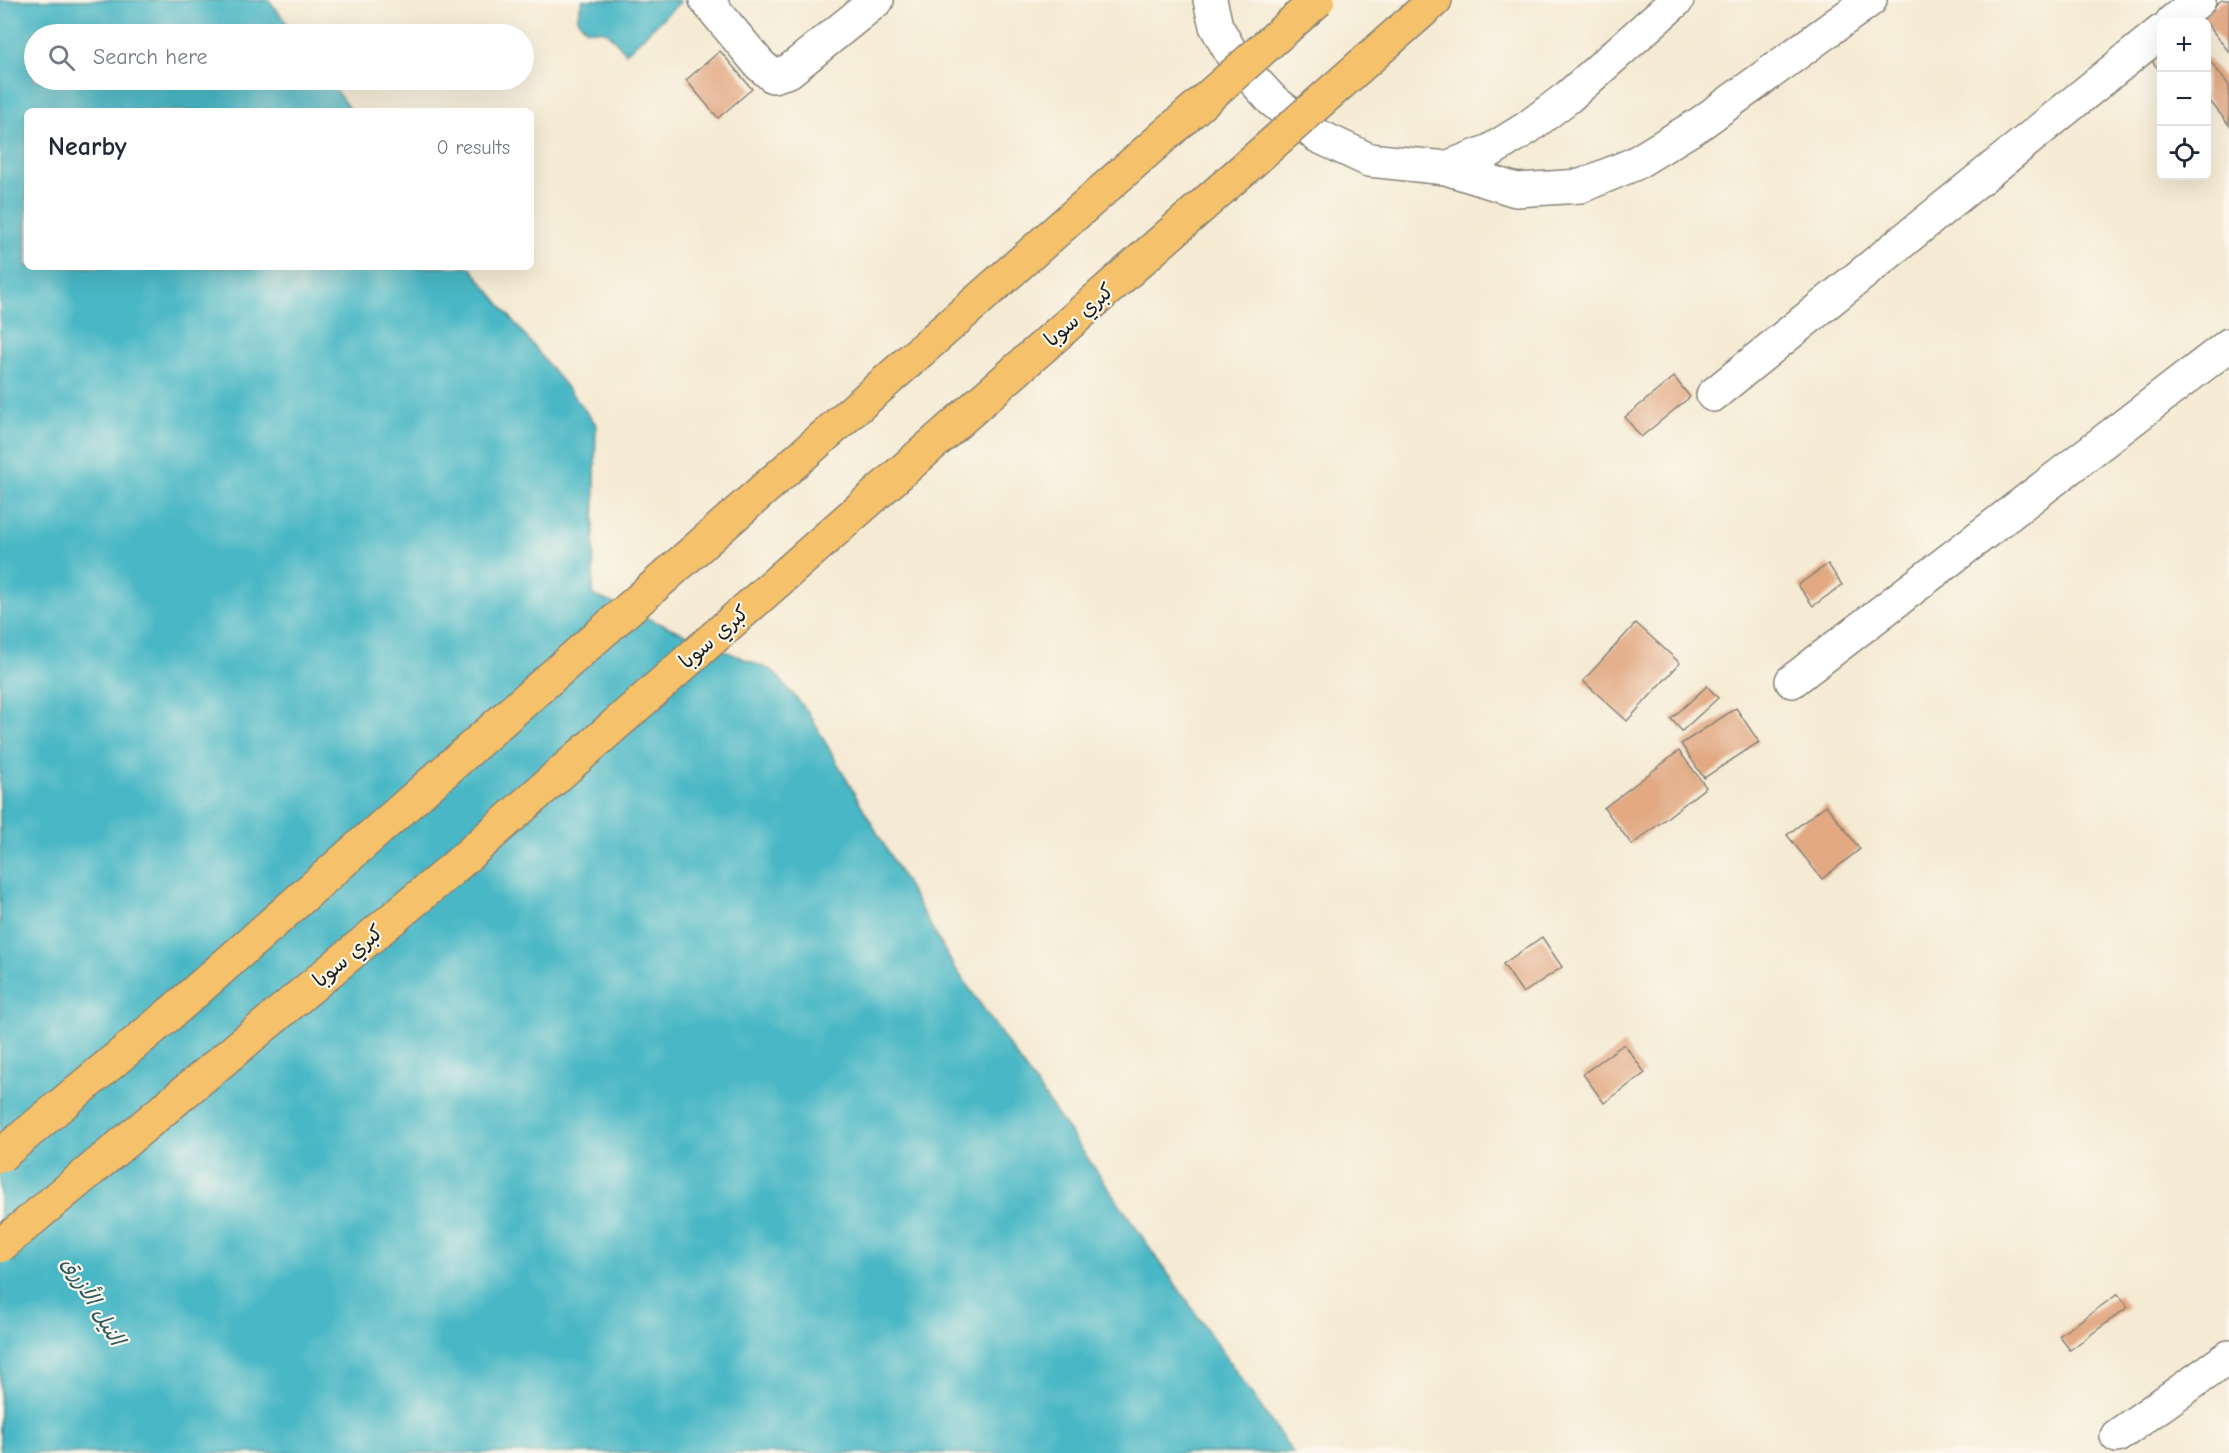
<!DOCTYPE html>
<html lang="en">
<head>
<meta charset="utf-8">
<style>
  :root { --surface:#fff; --page:#f2f2f3; --text:#1f2937; --muted:#747a83; --line:#e0e1e3 }
  body { margin:0; font-family:"Comic Neue","Playpen Sans Arabic",sans-serif; background:var(--page); color:var(--text) }
  .controls { position:absolute; right:18px; top:18px; display:grid; overflow:hidden; border-radius:9px; box-shadow:0 6px 24px #0002 }
  .controls button { width:54px; height:54px; display:grid; place-items:center; padding:0; border:0; border-bottom:2px solid var(--line); background:var(--surface); color:var(--text); font:30px sans-serif }
  .list { margin:0; padding:0; list-style:none }
  h2 { display:flex; justify-content:space-between; align-items:center; height:78px; margin:0; padding:0 24px; font-size:26px }
  h2 small { font-size:20px; font-weight:400; color:var(--muted) }
  .icon { flex:none; width:33px; height:33px; fill:none; stroke:currentColor; stroke-width:2; stroke-linecap:round; stroke-linejoin:round }
  .map { position:relative; flex:none; width:2229px; height:1453px; overflow:hidden }
  .search { position:absolute; background:var(--surface); box-shadow:0 6px 24px #0002; left:24px; top:24px; width:510px; height:66px; display:flex; align-items:center; gap:15px; box-sizing:border-box; padding:0 21px; border-radius:33px; color:var(--muted); font-size:22px }
  .panel { position:absolute; background:var(--surface); box-shadow:0 6px 24px #0002; left:24px; top:108px; width:510px; height:162px; border-radius:9px }
  .map>svg:first-child { display:block }
</style>
</head>
<body>
<div class="map">
<svg width="2229" height="1453" viewBox="0 0 2229 1453">
  <rect width="100%" height="100%" fill="#fbf7ec"/>
  <filter id="ink" filterUnits="userSpaceOnUse"><feTurbulence type="fractalNoise" baseFrequency=".0167" numOctaves="2"/><feDisplacementMap in="SourceGraphic" scale="12" xChannelSelector="R" yChannelSelector="G"/><feConvolveMatrix kernelMatrix="1 2 1 2 8 2 1 2 1" color-interpolation-filters="sRGB"/></filter>
  <filter id="wash" filterUnits="userSpaceOnUse"><feTurbulence type="fractalNoise" baseFrequency=".008" numOctaves="4" result="noise"/><feDisplacementMap in="SourceGraphic" scale="24" xChannelSelector="R" yChannelSelector="G"/><feGaussianBlur stdDeviation="1.35" result="paint"/><feColorMatrix in="noise" values="0 0 0 0 0 0 0 0 0 0 0 0 0 0 0 0 0 1.4 0 .05"/><feComposite in="paint" operator="in"/></filter>
  <g filter="url(#wash)">
    <rect width="100%" height="100%" fill="#f5ead3"/>
    <path fill="#4ab7c5" stroke="#336a70" stroke-width="1.5" d="M 0,0 L 269,0 L 295,34 L 34,34 L 34,80 L 328,80 L 351,111 L 27,111 L 27,267 L 470,267 L 596,424 L 593,595 L 773,671 L 808,712 L 953,965 L 1293,1453 L 0,1453 Z
      M 582,0 L 678,0 L 680,2 L 626,53 L 606,31 L 587,30 L 577,19 Z"/>
    <g id="blocks">
      <path fill="#e2a983" d="M 2222,0 L 2229,0 L 2229,52 L 2201,16 Z
        M 720,51 L 752,89 L 718,118 L 686,80 Z
        M 2162,53 L 2162,74 L 2152,61 Z
        M 2206,56 L 2229,85 L 2229,125 L 2206,96 Z
        M 1674,377 L 1690,397 L 1641,437 L 1625,417 Z
        M 1828,564 L 1842,585 L 1813,606 L 1798,585 Z
        M 1636,623 L 1680,663 L 1627,721 L 1583,681 Z
        M 1707,686 L 1718,698 L 1682,731 L 1671,719 Z
        M 1736,708 L 1759,742 L 1704,778 L 1681,744 Z
        M 1679,751 L 1706,787 L 1632,845 L 1604,808 Z
        M 1826,805 L 1860,849 L 1822,879 L 1787,835 Z
        M 1542,937 L 1562,967 L 1523,993 L 1503,964 Z
        M 1624,1044 L 1645,1073 L 1604,1103 L 1583,1074 Z
        M 2118,1294 L 2128,1307 L 2070,1350 L 2059,1336 Z"/>
    </g>
  </g>
  <g filter="url(#ink)">
    <use href="#blocks" fill-opacity="0" stroke="#888378" stroke-width="1.5"/>
    <g fill="none" stroke-linecap="round" stroke-linejoin="round">
      <g stroke="#888378" stroke-width="36">
        <path id="street" d="M 706,0 L 760,65 L 773,76 L 789,71 L 877,0
          M 1210,0 L 1216,26 L 1234,58 L 1272,100 L 1318,136 L 1369,160 L 1446,168 L 1490,151 L 1527,128 L 1568,97 L 1677,0
          M 2172,22 L 2199,0
          M 1446,168 L 1516,190 L 1581,186 L 1634,164 L 1701,123 L 1870,0
          M 1713,395 L 2162,31
          M 1792,681 L 2229,345
          M 2117,1436 L 2229,1357"/>
      </g>
      <g stroke="#888378" stroke-width="36">
        <path id="highway" d="M 1418,15 L 1435,0"/>
      </g>
      <use href="#street" stroke="#fff" stroke-width="33"/>
      <use href="#highway" stroke="#f5c16b" stroke-width="33"/>
      <g stroke="#888378" stroke-width="36" stroke-linecap="butt">
        <path id="highway-bridge" d="M 0,1156 L 171,1013 L 1318,0
          M 0,1246 L 451,870 L 1418,15"/>
      </g>
      <use href="#highway-bridge" stroke="#f5c16b" stroke-width="33"/>
    </g>
  </g>
  <g text-anchor="middle" dominant-baseline="central" stroke-width="4.5" stroke-linejoin="round" paint-order="stroke">
    <g font-size="21" fill="#1c1c1c" stroke="#fbf7ec">
      <text transform="translate(1079 315) rotate(-41)">كبري سوبا</text>
      <text transform="translate(714 637) rotate(-41)">كبري سوبا</text>
      <text transform="translate(348 956) rotate(-40)">كبري سوبا</text>
    </g>
    <g font-size="22" font-style="italic" fill="#2e5a60" stroke="#fbf7ec">
      <text transform="translate(93 1301) rotate(59)">النيل الأزرق</text>
    </g>
  </g>
</svg>
<div class="controls">
<button>+</button>
<button>−</button>
<button><svg class="icon" aria-label="locate" viewBox="0 0 24 24"><circle cx="12" cy="12" r="6"/><path d="M12 2v4M12 18v4M2 12h4M18 12h4"/></svg></button>
</div>
<div class="search"><svg class="icon" aria-label="search" viewBox="0 0 24 24"><circle cx="10" cy="10" r="6"/><path d="M15 15l6 6"/></svg>Search here</div>
<section class="panel">
<h2>Nearby<small>0 results</small></h2>
<ul class="list">
</ul>
</section>
</div>
</body>
</html>
